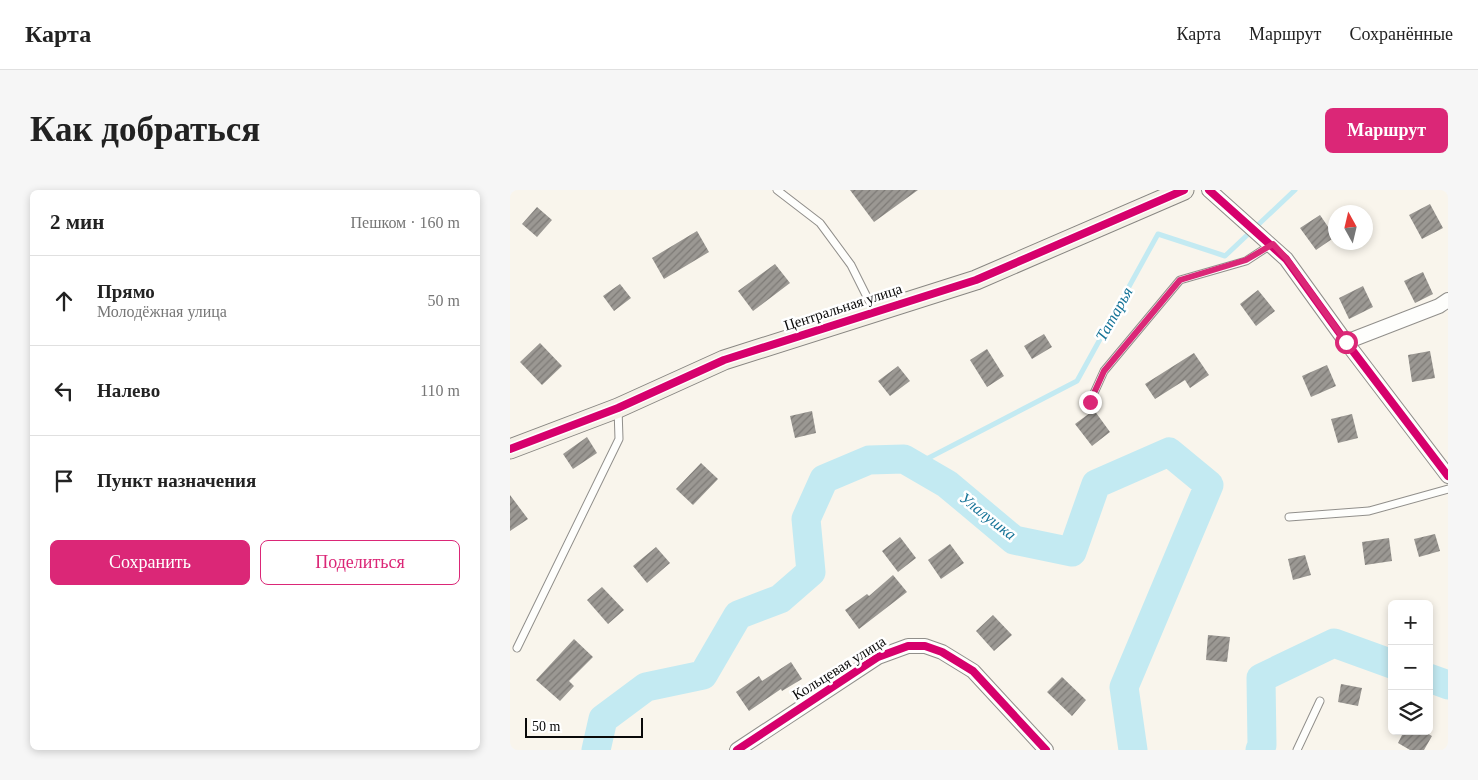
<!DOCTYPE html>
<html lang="ru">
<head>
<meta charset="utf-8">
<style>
  :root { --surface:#fff; --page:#f6f6f6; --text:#222; --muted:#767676; --line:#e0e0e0; --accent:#db2777 }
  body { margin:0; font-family:"Times New Roman",serif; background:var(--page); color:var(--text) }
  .controls { position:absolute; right:15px; bottom:15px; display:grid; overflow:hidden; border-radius:8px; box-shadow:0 2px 8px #0003 }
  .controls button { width:45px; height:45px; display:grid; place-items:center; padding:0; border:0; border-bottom:1px solid var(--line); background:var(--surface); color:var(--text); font:25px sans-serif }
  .compass { position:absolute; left:818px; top:15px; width:45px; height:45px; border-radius:50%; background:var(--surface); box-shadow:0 2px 8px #0003; rotate:352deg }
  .scale { position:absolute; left:15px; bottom:12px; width:118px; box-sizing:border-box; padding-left:5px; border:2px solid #090909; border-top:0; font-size:14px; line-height:18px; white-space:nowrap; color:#090909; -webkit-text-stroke:4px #fff; paint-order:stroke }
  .stop { position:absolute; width:15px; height:15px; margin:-11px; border:4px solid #db2777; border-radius:50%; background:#fff }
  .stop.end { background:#db2777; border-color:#fff; box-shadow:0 1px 5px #0008 }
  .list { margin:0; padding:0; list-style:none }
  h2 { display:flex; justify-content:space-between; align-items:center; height:65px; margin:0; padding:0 20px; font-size:21px }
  h2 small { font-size:16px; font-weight:400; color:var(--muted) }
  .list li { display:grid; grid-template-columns:32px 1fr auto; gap:15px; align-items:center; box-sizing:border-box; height:90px; padding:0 20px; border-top:1px solid var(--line) }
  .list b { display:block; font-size:19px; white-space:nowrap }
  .list p { margin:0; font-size:16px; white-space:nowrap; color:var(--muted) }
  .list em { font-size:16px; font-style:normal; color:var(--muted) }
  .actions { display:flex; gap:10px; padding:15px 20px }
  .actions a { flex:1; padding:11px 0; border:1px solid var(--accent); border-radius:8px; text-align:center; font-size:18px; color:var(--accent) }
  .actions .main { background:var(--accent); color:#fff }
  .icon { flex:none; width:28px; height:28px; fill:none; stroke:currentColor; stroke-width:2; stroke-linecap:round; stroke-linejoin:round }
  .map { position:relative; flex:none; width:938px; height:560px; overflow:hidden; border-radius:8px }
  header { display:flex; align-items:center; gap:30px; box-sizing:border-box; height:70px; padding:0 25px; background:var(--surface); border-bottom:1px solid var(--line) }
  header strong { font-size:24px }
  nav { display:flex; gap:28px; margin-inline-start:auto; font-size:18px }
  .intro { display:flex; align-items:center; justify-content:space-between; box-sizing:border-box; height:120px; padding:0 30px }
  h1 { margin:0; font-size:35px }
  .button { padding:12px 22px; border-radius:8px; background:var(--accent); color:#fff; font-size:18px; font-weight:700 }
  main { display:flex; gap:30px; padding:0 30px }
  aside { flex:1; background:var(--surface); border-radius:8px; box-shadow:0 2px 8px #0003 }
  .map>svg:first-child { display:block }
</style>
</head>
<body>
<header>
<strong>Карта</strong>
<nav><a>Карта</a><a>Маршрут</a><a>Сохранённые</a></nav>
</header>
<div class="intro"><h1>Как добраться</h1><a class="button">Маршрут</a></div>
<main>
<aside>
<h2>2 мин<small>Пешком · 160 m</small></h2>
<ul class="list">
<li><svg class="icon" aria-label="ahead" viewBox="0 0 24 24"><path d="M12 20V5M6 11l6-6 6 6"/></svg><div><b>Прямо</b><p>Молодёжная улица</p></div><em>50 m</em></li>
<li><svg class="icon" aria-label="left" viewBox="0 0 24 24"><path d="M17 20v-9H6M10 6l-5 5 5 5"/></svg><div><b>Налево</b></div><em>110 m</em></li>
<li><svg class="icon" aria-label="arrive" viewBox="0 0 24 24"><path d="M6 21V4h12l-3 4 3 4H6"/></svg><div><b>Пункт назначения</b></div></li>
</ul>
<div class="actions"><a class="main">Сохранить</a><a>Поделиться</a></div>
</aside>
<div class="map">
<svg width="938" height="560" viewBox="0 0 938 560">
  <defs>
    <pattern id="building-hatch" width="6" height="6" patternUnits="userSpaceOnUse" patternTransform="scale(1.25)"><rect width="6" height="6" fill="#9b9893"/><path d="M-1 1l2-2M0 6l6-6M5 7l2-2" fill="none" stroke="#7d7a76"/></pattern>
  </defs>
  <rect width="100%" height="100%" fill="#f9f5ec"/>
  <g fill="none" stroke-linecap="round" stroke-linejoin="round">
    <path stroke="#c3eaf2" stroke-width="5" d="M 405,275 L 567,191 L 648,44 L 715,66 L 785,0"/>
    <path stroke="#c3eaf2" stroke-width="29" d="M 919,488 L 938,495
      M 86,560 L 93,529 L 136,497 L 193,485 L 228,425 L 270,409 L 301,382 L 296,329 L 314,289 L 359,270 L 394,269 L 437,294 L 504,350 L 562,362 L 586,294 L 659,262 L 699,295 L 614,497 L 623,560
      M 750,560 L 752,555 L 751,488 L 824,453 L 882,474"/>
  </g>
  <path fill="url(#building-hatch)" d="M 340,0 L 408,0 L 364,32 Z
    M 920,14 L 933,38 L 912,49 L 899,25 Z
    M 27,17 L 42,30 L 27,47 L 12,34 Z
    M 810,25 L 825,47 L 806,60 L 790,38 Z
    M 187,41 L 199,62 L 154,89 L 142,68 Z
    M 265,74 L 280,93 L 243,121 L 228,101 Z
    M 913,82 L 923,104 L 905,113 L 894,91 Z
    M 110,94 L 121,108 L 104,121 L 93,106 Z
    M 853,96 L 863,117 L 839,129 L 829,108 Z
    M 748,100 L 765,121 L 746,136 L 730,114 Z
    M 534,144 L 542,157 L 522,169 L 514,156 Z
    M 30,153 L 52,176 L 32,195 L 10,172 Z
    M 477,159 L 494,186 L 477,197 L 460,170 Z
    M 920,161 L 925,188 L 902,192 L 898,165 Z
    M 684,163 L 699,185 L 680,198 L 675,190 L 645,209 L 635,194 Z
    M 817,175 L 826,196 L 801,207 L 792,186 Z
    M 388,176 L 400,191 L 380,206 L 368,191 Z
    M 584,220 L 600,242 L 582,256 L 565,234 Z
    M 302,221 L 306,243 L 285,248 L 280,226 Z
    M 842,224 L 848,248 L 828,253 L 821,229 Z
    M 77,247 L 87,263 L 63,279 L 53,264 Z
    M 191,273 L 208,289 L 183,315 L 166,299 Z
    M 0,305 L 18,329 L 0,341 Z
    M 925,344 L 930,361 L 909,367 L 904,349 Z
    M 390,347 L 406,368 L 388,382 L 372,361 Z
    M 879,348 L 882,371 L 855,375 L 852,352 Z
    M 440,354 L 454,373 L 431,389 L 418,370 Z
    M 146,357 L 160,373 L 137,393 L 123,376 Z
    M 795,365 L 801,385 L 783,390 L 778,369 Z
    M 383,385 L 397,402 L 349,439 L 335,420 L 357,404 L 359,406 Z
    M 92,397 L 114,420 L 98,434 L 77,410 Z
    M 483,425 L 502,445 L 484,461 L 466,441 Z
    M 698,445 L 720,447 L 717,472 L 696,470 Z
    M 64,449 L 83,467 L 59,491 L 64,496 L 50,511 L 26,490 Z
    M 281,472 L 292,489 L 272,501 L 271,499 L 239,521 L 226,502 L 249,486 L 252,491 Z
    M 552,487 L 576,510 L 562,526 L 537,502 Z
    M 831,494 L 852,498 L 848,516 L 828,512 Z
    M 894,541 L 913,541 L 922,546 L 914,560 L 900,560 L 888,553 Z"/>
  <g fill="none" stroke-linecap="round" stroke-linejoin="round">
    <g stroke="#918f8b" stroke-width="9">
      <path id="lane" d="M 267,0 L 310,33 L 341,75 L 364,121
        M 580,212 L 594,181 L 670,90 L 736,71 L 762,54
        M 779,327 L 859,321 L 938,299
        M 7,458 L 109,249 L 108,218
        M 787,560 L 810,511"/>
    </g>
    <g stroke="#918f8b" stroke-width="16">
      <path id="street" d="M 699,0 L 776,69 L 836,152 L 938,286
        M 836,152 L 929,116 L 938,110
        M 227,560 L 368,467 L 398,456 L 415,456 L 432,462 L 463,481 L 536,560"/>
    </g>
    <g stroke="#888682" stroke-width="21">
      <path id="secondary" d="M 0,259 L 108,218 L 214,170 L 466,90 L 674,0"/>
    </g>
    <use href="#lane" stroke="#fefefc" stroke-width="7"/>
    <use href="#street" stroke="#fefefc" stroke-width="14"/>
    <use href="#secondary" stroke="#f4f0e6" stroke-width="19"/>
    <g stroke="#fff" stroke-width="11">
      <path id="cycleway" d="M 699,0 L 776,69 L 836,152 L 938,286
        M 0,259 L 108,218 L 214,170 L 466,90 L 674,0
        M 227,560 L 368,467 L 398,456 L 415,456 L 432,462 L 463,481 L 536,560"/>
    </g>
    <use href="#cycleway" stroke="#d6006c" stroke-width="8"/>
  </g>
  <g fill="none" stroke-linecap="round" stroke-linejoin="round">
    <path stroke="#db2777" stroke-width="6" d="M 580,212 L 594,181 L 670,90 L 736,70 L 763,54 L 776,68 L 836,152"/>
  </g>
  <g text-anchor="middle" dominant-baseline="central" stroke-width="5" stroke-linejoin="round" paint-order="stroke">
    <g font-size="15" fill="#090909" stroke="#fff">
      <text transform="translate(333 117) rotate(-18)">Центральная улица</text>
      <text transform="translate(329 478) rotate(-32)">Кольцевая улица</text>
    </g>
    <g font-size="16" font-style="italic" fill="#167498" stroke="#fff">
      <text transform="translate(604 124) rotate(-61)">Татарья</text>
      <text transform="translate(478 326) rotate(38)">Улалушка</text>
    </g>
  </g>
</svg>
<div class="controls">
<button>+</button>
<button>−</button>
<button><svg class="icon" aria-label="layers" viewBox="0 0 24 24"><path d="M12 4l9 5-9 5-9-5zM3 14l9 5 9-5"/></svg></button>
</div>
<svg class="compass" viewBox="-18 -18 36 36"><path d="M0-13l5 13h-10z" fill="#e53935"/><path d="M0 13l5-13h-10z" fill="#767676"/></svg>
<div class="scale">50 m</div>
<div class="stop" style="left:836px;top:152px"></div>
<div class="stop end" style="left:580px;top:212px"></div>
</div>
</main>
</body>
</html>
